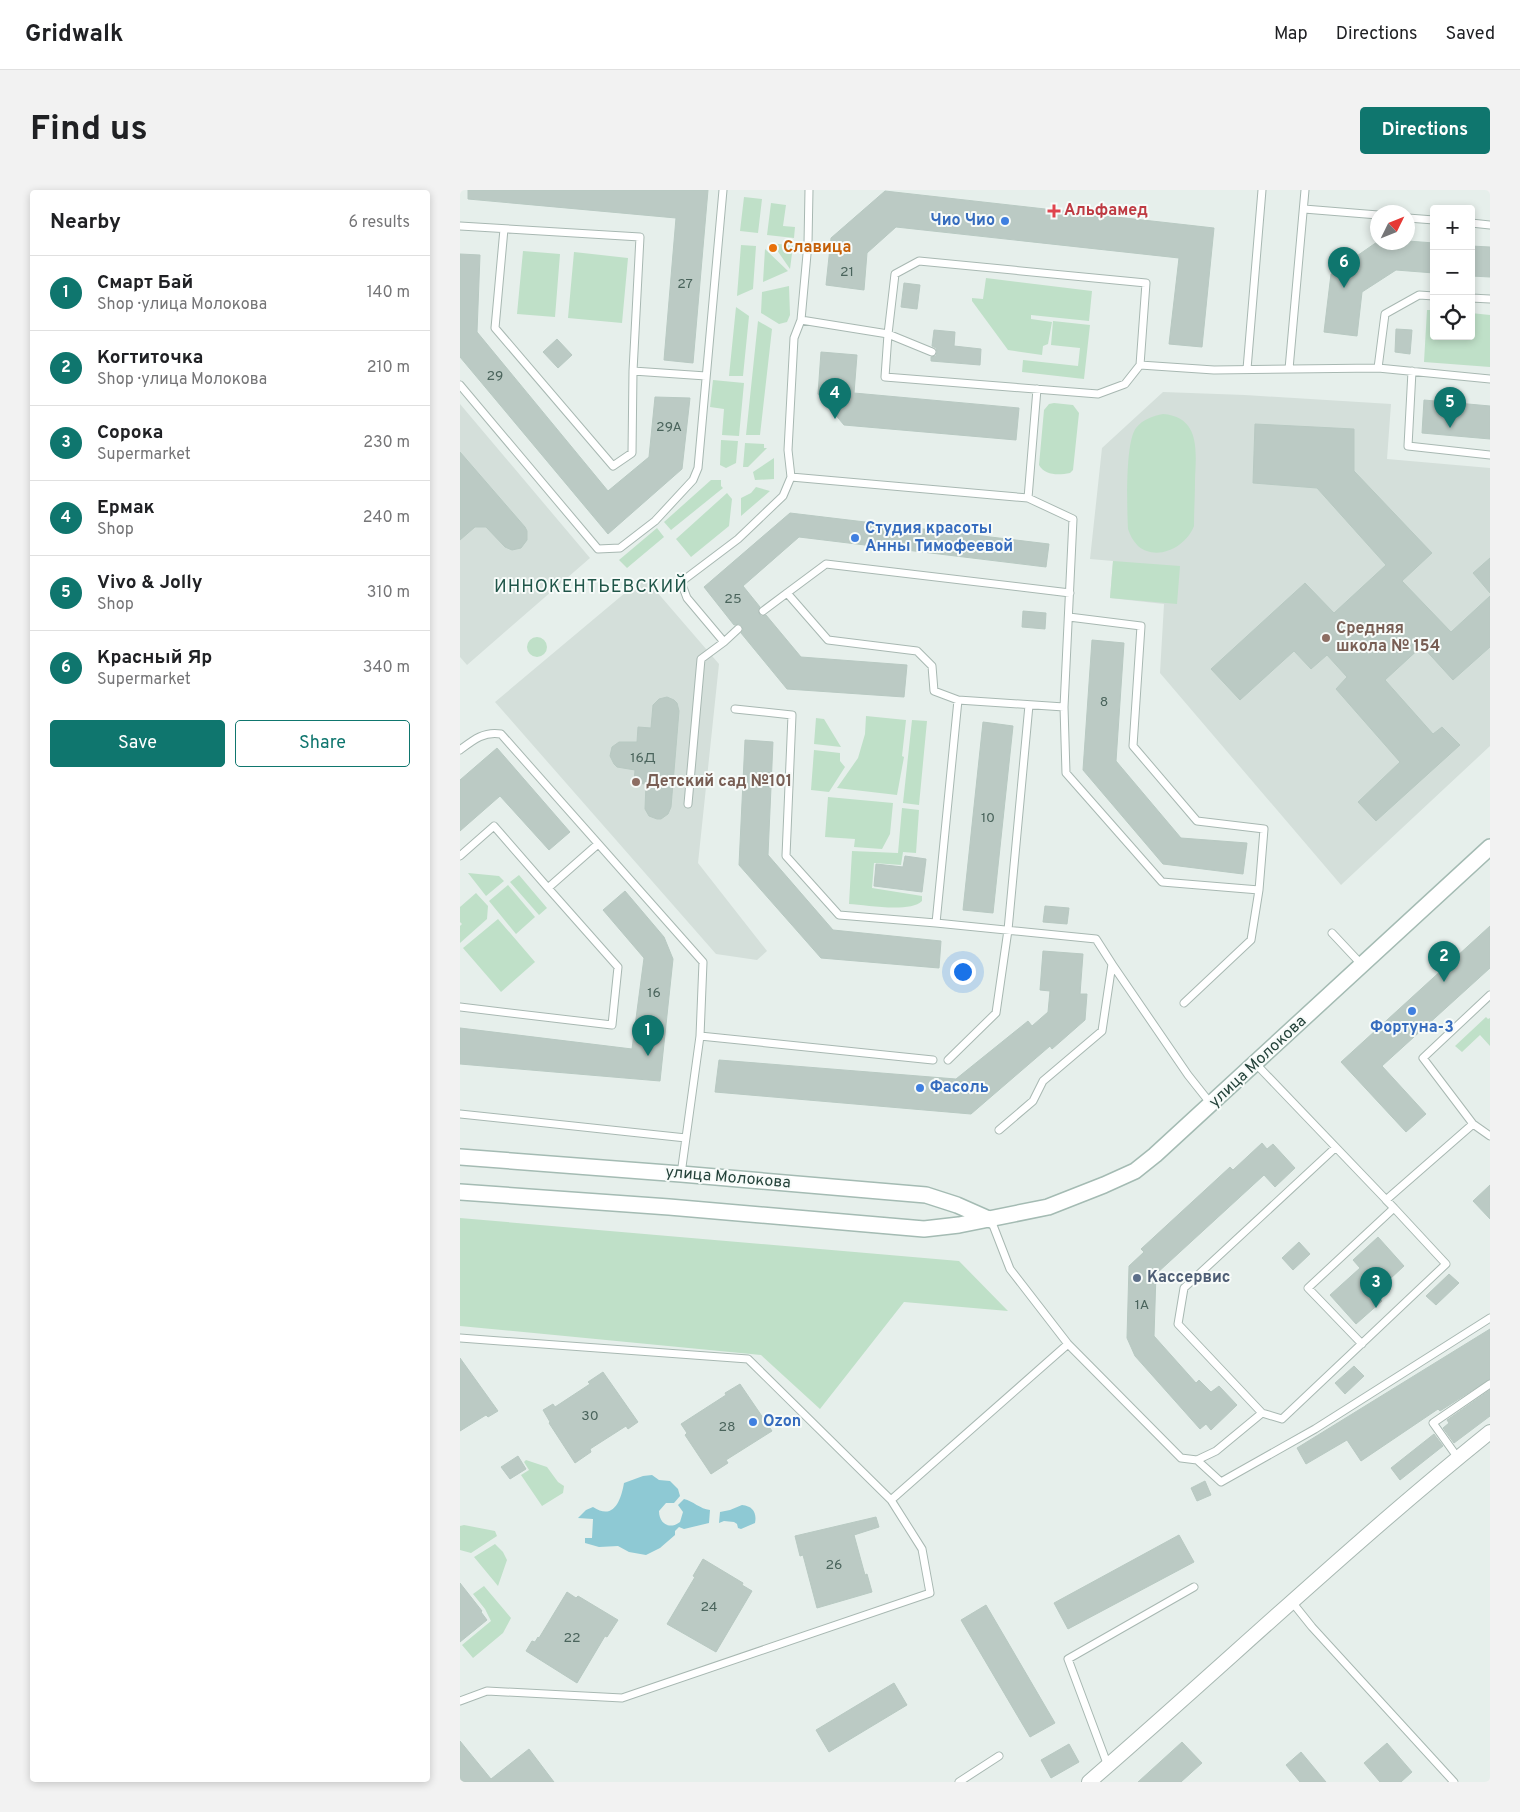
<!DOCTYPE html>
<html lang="en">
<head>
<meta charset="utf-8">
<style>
  :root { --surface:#fff; --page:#f2f2f2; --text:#202124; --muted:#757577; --line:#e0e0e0; --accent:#0f766e }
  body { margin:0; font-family:Overpass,sans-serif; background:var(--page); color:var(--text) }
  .controls { position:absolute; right:15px; top:15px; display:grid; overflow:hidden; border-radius:5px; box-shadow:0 2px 8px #0003 }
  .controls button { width:45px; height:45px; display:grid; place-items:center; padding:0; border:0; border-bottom:1px solid var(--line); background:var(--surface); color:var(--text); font:25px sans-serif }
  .compass { position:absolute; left:910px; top:15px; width:45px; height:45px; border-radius:50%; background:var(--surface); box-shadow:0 2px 8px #0003; rotate:47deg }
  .you { position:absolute; left:502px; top:781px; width:18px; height:18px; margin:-12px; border:4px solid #fff; border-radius:50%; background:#1a73e8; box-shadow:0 0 0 8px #1a73e833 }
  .badge { display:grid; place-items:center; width:32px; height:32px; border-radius:50%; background:var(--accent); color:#fff; font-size:16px; font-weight:700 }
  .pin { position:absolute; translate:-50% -41px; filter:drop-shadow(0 1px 2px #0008) }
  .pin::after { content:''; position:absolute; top:26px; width:18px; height:15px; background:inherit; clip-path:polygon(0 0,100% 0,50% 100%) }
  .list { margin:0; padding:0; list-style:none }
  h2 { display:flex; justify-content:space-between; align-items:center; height:65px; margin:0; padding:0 20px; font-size:21px }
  h2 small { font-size:16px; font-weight:400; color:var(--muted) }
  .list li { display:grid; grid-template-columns:32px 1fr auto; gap:15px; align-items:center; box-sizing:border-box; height:75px; padding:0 20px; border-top:1px solid var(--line) }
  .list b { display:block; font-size:19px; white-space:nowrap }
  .list p { margin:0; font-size:16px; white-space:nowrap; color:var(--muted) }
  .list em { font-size:16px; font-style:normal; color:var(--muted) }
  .actions { display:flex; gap:10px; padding:15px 20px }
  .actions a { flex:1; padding:11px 0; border:1px solid var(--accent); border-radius:5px; text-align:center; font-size:18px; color:var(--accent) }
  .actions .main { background:var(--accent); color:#fff }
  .icon { flex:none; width:28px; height:28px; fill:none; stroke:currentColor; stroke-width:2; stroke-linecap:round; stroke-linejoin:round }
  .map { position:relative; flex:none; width:1030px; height:1592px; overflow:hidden; border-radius:5px }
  header { display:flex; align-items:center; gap:30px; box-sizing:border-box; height:70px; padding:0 25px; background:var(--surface); border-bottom:1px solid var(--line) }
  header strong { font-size:24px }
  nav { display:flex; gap:28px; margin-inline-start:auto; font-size:18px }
  .intro { display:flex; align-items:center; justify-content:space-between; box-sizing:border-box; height:120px; padding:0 30px }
  h1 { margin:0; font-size:35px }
  .button { padding:12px 22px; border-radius:5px; background:var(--accent); color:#fff; font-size:18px; font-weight:700 }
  main { display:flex; gap:30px; padding:0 30px }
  aside { flex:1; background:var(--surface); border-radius:5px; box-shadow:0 2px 8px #0003 }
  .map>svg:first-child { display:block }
</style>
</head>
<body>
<header>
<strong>Gridwalk</strong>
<nav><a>Map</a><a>Directions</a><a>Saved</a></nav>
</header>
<div class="intro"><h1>Find us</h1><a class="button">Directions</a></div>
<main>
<aside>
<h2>Nearby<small>6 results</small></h2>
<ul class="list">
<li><span class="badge">1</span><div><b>Смарт Бай</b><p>Shop · улица Молокова</p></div><em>140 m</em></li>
<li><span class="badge">2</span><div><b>Когтиточка</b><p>Shop · улица Молокова</p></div><em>210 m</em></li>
<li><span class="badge">3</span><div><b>Сорока</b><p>Supermarket</p></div><em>230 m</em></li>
<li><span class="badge">4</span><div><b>Ермак</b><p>Shop</p></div><em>240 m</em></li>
<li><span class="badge">5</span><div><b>Vivo &amp; Jolly</b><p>Shop</p></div><em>310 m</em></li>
<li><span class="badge">6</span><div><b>Красный Яр</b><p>Supermarket</p></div><em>340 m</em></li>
</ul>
<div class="actions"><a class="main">Save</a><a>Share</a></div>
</aside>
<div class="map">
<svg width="1030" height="1592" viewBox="0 0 1030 1592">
  <rect width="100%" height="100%" fill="#e6efeb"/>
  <path fill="#d4dfda" d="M 703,202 L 785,205 L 931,214 L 927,269 L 1030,278 L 1030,556 L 881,695 L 700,483 L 704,414 L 650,408 L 653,371 L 630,369 L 642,258 Z
    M 0,214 L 130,368 L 7,475 L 0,467 Z
    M 184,387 L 259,474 L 238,673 L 307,761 L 297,770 L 256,764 L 35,512 Z"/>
  <path fill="#bfe0c8" d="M 284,7 L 302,9 L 298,43 L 280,41 Z
    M 311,13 L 326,15 L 323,36 L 335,37 L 334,48 L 307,45 Z
    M 312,53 L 333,56 L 330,79 Z
    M 281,55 L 296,56 L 293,99 L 277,106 Z
    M 305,59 L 328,81 L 303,92 Z
    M 63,61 L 100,64 L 95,127 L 57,124 Z
    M 114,62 L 168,68 L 162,133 L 108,128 Z
    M 526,88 L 632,101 L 629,131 L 571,125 L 571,129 L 592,132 L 588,154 L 583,156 L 582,165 L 548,160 L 512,111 L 512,108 L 523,109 Z
    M 329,96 L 330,125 L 327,132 L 319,134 L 301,123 L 302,102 Z
    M 276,117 L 289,126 L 283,186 L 269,186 Z
    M 967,120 L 974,120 L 974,146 L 1011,146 L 1011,123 L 1030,125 L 1030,177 L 964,172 Z
    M 298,131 L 312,139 L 300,245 L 286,245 Z
    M 593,131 L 630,135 L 624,189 L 562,182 L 563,170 L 618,176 L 620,158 L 591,155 Z
    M 253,190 L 284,193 L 279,246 L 262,245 L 264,219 L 250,217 Z
    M 594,213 L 613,215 L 619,223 L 613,280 L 610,283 C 599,285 585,286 579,275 L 584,220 L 589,214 Z
    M 703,224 C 741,227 736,262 735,290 C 735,306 734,321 734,336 C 726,357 697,372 678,356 C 673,351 670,345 668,339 C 667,319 665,252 676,238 C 683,229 693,226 703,224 Z
    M 261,250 L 278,251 L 276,273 L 266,278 L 260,275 Z
    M 285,253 L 304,254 L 304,258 L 307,258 L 288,277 L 283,277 Z
    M 314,268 L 314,289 L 295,290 L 293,282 Z
    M 251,290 L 261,290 L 261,296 L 263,298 L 211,340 L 204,332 Z
    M 296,297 L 310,301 L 281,326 L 281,308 L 291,303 Z
    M 267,303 L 272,309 L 269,336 L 231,367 L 216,349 Z
    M 197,338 L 204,347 L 167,378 L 159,370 Z
    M 653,371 L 720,376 L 717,414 L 650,408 Z
    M67 457a10 10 0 1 1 20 0a10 10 0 1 1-20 0Z
    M 406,526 L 446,530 L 442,566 L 444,567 L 437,605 L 377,598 L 398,568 L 405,544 Z
    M 356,528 L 364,529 L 381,557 L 354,554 Z
    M 452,530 L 467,531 L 459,615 L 443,613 Z
    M 354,560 L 380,563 L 380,571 L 385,577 L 369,602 L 351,600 Z
    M 368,607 L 433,613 L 430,644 L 422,659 L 394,657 L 395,649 L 365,647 Z
    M 442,618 L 459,620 L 456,663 L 443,662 L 441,675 L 414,673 L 412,698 L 462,706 L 462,711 C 450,723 406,715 389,714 L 392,661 L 438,663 Z
    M 8,683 L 39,686 L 44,691 L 26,706 Z
    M 59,685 L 87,718 L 79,725 L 50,692 Z
    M 48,695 L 75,727 L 56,744 L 29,711 Z
    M 16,703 L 28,716 L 27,729 L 0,753 L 0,736 L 2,734 L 0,732 L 0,717 Z
    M 38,729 L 75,772 L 41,802 L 3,758 Z
    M 1026,827 L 1028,829 L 1030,828 L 1030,856 L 1020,845 L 1002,862 L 995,856 Z
    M 0,1028 L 499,1071 L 548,1121 L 444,1112 L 360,1219 L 301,1165 L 0,1136 Z
    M 66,1270 L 87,1277 L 98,1292 L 104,1296 L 103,1303 L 82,1316 L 61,1285 L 69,1280 L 64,1272 Z
    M 4,1335 L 35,1341 L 37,1346 L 11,1363 L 0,1360 L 0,1336 Z
    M 35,1354 L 43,1362 L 47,1370 L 38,1396 L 14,1367 Z
    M 24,1396 L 51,1428 L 43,1443 L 13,1468 L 2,1455 L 31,1431 L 25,1419 L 13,1404 Z"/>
  <path fill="#8ec9d4" d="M 192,1285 L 199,1290 L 210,1291 L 218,1299 L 220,1306 L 214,1313 L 206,1313 L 199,1321 C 199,1334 210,1340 220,1332 L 223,1322 L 218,1315 L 224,1309 C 233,1311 240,1319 250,1320 L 249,1333 L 224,1339 L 219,1337 L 215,1341 L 215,1345 L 200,1358 L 186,1365 L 169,1362 L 158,1356 L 139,1357 L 125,1353 L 125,1348 L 132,1348 L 133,1329 L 118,1328 L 126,1320 L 133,1317 C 154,1331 161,1310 164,1293 L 183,1286 Z
    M 282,1315 C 293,1316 297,1323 295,1333 L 281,1339 L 278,1338 L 277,1334 L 274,1332 L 264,1331 L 259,1333 L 260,1322 L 270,1320 Z"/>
  <path fill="#bbcac4" stroke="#b8c9c2" d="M 8,0 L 248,0 L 233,173 L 204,170 L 216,28 L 8,9 Z
    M 425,1 L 754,38 L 742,157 L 709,154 L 719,68 L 436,37 L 407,63 L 404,100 L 366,95 L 371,48 Z
    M 948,51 L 974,53 L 974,83 L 936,80 L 902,102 L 897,146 L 864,142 L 871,84 L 917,52 L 948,52 Z
    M 1011,56 L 1030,57 L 1030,87 L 1011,86 Z
    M 0,64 L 20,65 L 17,142 L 148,301 L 189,267 L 195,207 L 230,208 L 222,279 L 148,344 L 0,167 Z
    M 444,93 L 460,95 L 457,119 L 441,117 Z
    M 936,139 L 952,140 L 950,164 L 935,162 Z
    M 474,140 L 495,142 L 494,156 L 521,159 L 520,175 L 471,171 L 471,167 L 476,166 L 477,162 L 476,158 L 472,156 Z
    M 97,149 L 112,165 L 98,178 L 83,162 Z
    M 361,162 L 397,165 L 394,203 L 559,218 L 556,250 L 384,235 L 358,204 Z
    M 964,210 L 1030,216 L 1030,249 L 962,243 Z
    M 795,234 L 894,239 L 894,281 L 972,363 L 942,391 L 991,442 L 1030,406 L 1030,457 L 993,490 L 962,456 L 925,490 L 973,544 L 982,537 L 1000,555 L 916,631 L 898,612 L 940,572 L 876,499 L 887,487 L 867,465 L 851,479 L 834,461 L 780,510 L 751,479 L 845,393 L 874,423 L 926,375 L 857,298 L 793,293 Z
    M 0,262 L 65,337 L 67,341 L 67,350 L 61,358 L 52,360 L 45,357 L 26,337 L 15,337 L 0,350 Z
    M 330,323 L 589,354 L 586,377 L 339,347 L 283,396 L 300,417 L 299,424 L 301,426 L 306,425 L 341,467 L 447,475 L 444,507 L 327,499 L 281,443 L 283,440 L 282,436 L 279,434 L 274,435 L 244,397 Z
    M 1030,368 L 1030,403 L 1013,383 Z
    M 563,421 L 586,423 L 585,439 L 562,437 Z
    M 632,450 L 664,453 L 656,571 L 721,648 L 787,653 L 783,684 L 703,674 L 623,580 Z
    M 207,507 L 214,510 L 217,513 L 219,521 L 211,617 L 208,624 L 201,629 L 197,629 L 189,626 L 185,619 L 186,594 L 174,593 L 175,580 L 157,577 L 154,574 L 150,566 L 152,557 L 159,552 L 177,552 L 178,537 L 191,538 L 193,515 L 199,509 Z
    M 523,532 L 553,536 L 533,723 L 503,720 Z
    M 285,550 L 313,552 L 308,665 L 373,740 L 481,751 L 479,778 L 361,768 L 279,675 Z
    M 37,558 L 110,642 L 89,660 L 40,606 L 0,641 L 0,590 Z
    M 445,666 L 466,669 L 462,702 L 414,696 L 416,674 L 443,677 Z
    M 165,701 L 204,747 L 213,769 L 200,891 L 0,874 L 0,838 L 172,859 L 184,768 L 143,720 Z
    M 585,716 L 609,718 L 607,734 L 583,732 Z
    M 1030,736 L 1030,778 L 922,876 L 966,924 L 946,942 L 881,872 Z
    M 583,761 L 623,764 L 620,804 L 627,804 L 625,830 L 592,859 L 590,856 L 511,924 L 255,902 L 259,870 L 496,889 L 568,831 L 572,836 L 588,822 L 590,801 L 580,800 Z
    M 802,953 L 807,959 L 813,954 L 835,978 L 815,997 L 804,985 L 696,1084 L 694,1146 L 736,1193 L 739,1190 L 751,1202 L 759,1196 L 777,1215 L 751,1240 L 746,1234 L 740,1239 L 675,1166 L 667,1148 L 669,1076 L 684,1062 L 681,1059 L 770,977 L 773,980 Z
    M 1030,995 L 1030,1029 L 1013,1011 Z
    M 918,1047 L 944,1076 L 915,1103 L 922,1111 L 896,1134 L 870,1105 L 900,1078 L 893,1070 Z
    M 839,1052 L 850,1064 L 833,1080 L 822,1068 Z
    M 989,1084 L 999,1093 L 976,1115 L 966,1106 Z
    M 1030,1139 L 1030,1189 L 980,1221 L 978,1219 L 901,1271 L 887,1250 L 846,1274 L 837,1258 Z
    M 0,1168 L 38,1221 L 28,1227 L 26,1225 L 0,1241 Z
    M 894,1176 L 904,1186 L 885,1204 L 875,1193 Z
    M 143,1182 L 178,1232 L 168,1239 L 166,1236 L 130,1259 L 131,1262 L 115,1273 L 89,1233 L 90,1232 L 83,1220 L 93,1214 L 95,1217 L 130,1194 L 128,1192 Z
    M 280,1194 L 312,1241 L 266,1270 L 268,1273 L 251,1284 L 225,1245 L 227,1243 L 221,1234 L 266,1205 L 265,1203 Z
    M 1030,1200 L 1030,1226 L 994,1253 L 983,1238 L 989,1233 L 987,1230 Z
    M 974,1244 L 983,1256 L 940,1290 L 931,1278 Z
    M 58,1266 L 66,1279 L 50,1289 L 41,1277 Z
    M 745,1291 L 751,1305 L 737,1311 L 731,1298 Z
    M 416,1327 L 419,1337 L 394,1345 L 405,1385 L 407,1384 L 412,1402 L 357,1418 L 343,1365 L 340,1366 L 335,1346 Z
    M 719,1345 L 734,1372 L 608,1439 L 594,1413 Z
    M 243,1369 L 283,1393 L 282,1395 L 292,1401 L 256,1462 L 207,1434 L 235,1387 L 233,1386 Z
    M 0,1393 L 22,1421 L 21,1422 L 27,1430 L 0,1452 Z
    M 107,1402 L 116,1408 L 118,1406 L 158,1430 L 147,1447 L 145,1446 L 117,1493 L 66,1461 L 72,1451 L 75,1452 L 78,1447 L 79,1448 Z
    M 526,1415 L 595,1533 L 570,1547 L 501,1430 Z
    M 434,1493 L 447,1515 L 369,1562 L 356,1540 Z
    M 0,1551 L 31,1589 L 69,1559 L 94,1592 L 0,1592 Z
    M 722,1552 L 742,1573 L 721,1592 L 678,1592 Z
    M 927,1553 L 952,1582 L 941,1592 L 920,1592 L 904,1573 Z
    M 609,1554 L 619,1572 L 591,1588 L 581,1570 Z
    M 841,1562 L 866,1592 L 840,1592 L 826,1575 Z"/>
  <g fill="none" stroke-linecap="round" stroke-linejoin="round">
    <g stroke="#a8b8b2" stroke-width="9">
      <path id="lane" d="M 844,19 L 918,25
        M 948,28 L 974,30
        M 1011,33 L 1030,35
        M 0,36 L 180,47 L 173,181 L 246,186
        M 44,39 L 35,138 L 153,276 L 172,263 L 173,181
        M 1011,108 L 1030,109
        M 341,130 L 428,144 L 425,187 L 638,204 L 665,194 L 680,175 L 754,180 L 918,178 L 1030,189
        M 472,162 L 428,144 L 435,84 L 459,71 L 686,93 L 680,175
        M 918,178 L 925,124 L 959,105 L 974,106
        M 787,179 L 802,0
        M 829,179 L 845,0
        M 952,181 L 948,256 L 1030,265
        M 0,195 L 138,359 L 160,358 L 195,331 L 233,290 L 238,278 L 263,0
        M 331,287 L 568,308 L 613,329 L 604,517 L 606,583 L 702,692 L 799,700 L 804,639 L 737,631 L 673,556 L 681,436 L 609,427
        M 568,308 L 577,199
        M 303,421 L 327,403
        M 278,439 L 264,452 L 227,408 L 221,392 L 278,349 L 323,306 L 331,287 L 328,260 L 334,148 L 341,130 L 348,53 L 349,0
        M 604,517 L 498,510 L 474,501 L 472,476 L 457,461 L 368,450 L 327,403 L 366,374 L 610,403
        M 275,519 L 332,525 L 326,666 L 379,725 L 476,733 L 498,510
        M 0,560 C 13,550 24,541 41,544 L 243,772 L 240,846 L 221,984
        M 228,614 L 241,469 L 264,452
        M 0,666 L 34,636 L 88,698 L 138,654
        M 476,733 L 636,749 L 652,774 L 642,841 L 583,891 L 573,911 L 539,940
        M 872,743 L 902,775
        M 652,774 L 728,885 L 751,914
        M 724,813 L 791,750 L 799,700
        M 0,817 L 152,835 L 158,777 L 88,698
        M 240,846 L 473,870
        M 488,870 L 536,823 L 548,740 L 569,515
        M 796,874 L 934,1018 L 986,1074 L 822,1229 L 802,1223 L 718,1134 L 724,1098 L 875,958
        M 0,924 L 226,948
        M 1013,934 L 963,868 L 1030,805
        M 531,1030 L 550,1079 L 608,1154 L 721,1268 L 737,1270 L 756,1261 L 802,1223
        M 0,1148 L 288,1169 L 431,1310
        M 902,1154 L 848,1098 L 934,1018 L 926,1010 L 1013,934 L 1030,946
        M 998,1268 L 973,1233 L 1030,1194
        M 737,1270 L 761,1292 L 855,1239 L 1030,1128
        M 832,1412 L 852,1437 L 994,1592
        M 0,1511 L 27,1501 L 162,1508 L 470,1403 L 462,1359 L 431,1310 L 608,1154
        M 648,1576 L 608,1469 L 734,1397
        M 499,1592 L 539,1566"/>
    </g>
    <g stroke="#a8b8b2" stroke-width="16">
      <path id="street" d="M 629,1592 C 763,1476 892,1353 1030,1242"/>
    </g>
    <g stroke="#a4bbb3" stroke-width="18">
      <path id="secondary" d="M 0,967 L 221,984 L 466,1005 L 497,1015 L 531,1030
        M 0,1002 L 209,1017 L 464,1039 L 499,1035 L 588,1017 L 644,995 L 675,981 L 695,965 L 1030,657"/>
    </g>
    <use href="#lane" stroke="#fff" stroke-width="7"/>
    <use href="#street" stroke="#fff" stroke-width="14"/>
    <use href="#secondary" stroke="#fff" stroke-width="15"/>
  </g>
  <path fill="#e0444e" stroke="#f7fbf9" stroke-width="2" d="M591.5 13.5h5v5h5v5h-5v5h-5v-5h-5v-5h5z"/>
  <g fill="#3f7fe0" stroke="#f7fbf9" stroke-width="2">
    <circle cx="545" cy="31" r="5"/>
    <circle cx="395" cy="348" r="5"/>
    <circle cx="952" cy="821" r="5"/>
    <circle cx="460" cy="898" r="5"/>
    <circle cx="293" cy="1232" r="5"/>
  </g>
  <circle fill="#e8710a" stroke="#f7fbf9" stroke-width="2" cx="313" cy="58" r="5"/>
  <g fill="#8d6e63" stroke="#f7fbf9" stroke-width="2">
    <circle cx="866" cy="448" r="5"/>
    <circle cx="176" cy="592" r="5"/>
  </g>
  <circle fill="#5c6f8a" stroke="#f7fbf9" stroke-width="2" cx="677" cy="1088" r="5"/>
  <g text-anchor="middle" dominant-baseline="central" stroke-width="4" stroke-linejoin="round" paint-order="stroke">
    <g font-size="14" fill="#4a645c">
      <text x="387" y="82">21</text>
      <text x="225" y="94">27</text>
      <text x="35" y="186">29</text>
      <text x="209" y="237">29А</text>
      <text x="273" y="409">25</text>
      <text x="644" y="512">8</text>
      <text x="183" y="568">16Д</text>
      <text x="528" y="628">10</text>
      <text x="194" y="803">16</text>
      <text x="682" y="1115">1А</text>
      <text x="130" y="1226">30</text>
      <text x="267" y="1237">28</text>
      <text x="374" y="1375">26</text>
      <text x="249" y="1417">24</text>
      <text x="112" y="1448">22</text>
    </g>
    <g font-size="16" font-weight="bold" fill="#be3a42" stroke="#f7fbf9" text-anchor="start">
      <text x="604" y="21">Альфамед</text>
    </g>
    <g font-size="16" font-weight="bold" fill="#366cbe" stroke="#f7fbf9" text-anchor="start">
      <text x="535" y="31" text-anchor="end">Чио Чио</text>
      <text x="405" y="339">Студия красоты<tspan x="405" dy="18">Анны Тимофеевой</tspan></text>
      <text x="952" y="838" text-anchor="middle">Фортуна-3</text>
      <text x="470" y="898">Фасоль</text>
      <text x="303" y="1232">Ozon</text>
    </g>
    <g font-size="16" font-weight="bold" fill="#c56008" stroke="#f7fbf9" text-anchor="start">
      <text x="323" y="58">Славица</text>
    </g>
    <g font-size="16" font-weight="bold" fill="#785e54" stroke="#f7fbf9" text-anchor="start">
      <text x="876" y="439">Средняя<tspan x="876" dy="18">школа № 154</tspan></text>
      <text x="186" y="592">Детский сад №101</text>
    </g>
    <g font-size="16" fill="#24423a" stroke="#f7fbf9">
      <text transform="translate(798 872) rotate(-43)">улица Молокова</text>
      <text transform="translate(268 988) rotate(5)">улица Молокова</text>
    </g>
    <g font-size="16" font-weight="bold" fill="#4e5e75" stroke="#f7fbf9" text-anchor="start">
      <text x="687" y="1088">Кассервис</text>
    </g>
    <g font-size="18" letter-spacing="1" fill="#1f5548" stroke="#f7fbf9">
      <text x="131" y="397">ИННОКЕНТЬЕВСКИЙ</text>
    </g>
  </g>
</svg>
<div class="controls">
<button>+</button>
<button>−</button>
<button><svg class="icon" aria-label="locate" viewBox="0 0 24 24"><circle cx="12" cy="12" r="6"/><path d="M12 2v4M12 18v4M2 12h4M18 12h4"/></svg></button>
</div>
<svg class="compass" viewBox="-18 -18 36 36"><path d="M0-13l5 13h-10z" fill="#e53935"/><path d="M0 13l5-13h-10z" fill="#757577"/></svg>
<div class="you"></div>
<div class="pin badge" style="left:188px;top:866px">1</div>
<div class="pin badge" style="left:984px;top:792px">2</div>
<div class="pin badge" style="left:916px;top:1118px">3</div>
<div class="pin badge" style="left:375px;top:229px">4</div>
<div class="pin badge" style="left:990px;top:238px">5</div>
<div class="pin badge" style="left:884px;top:98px">6</div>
</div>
</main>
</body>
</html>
